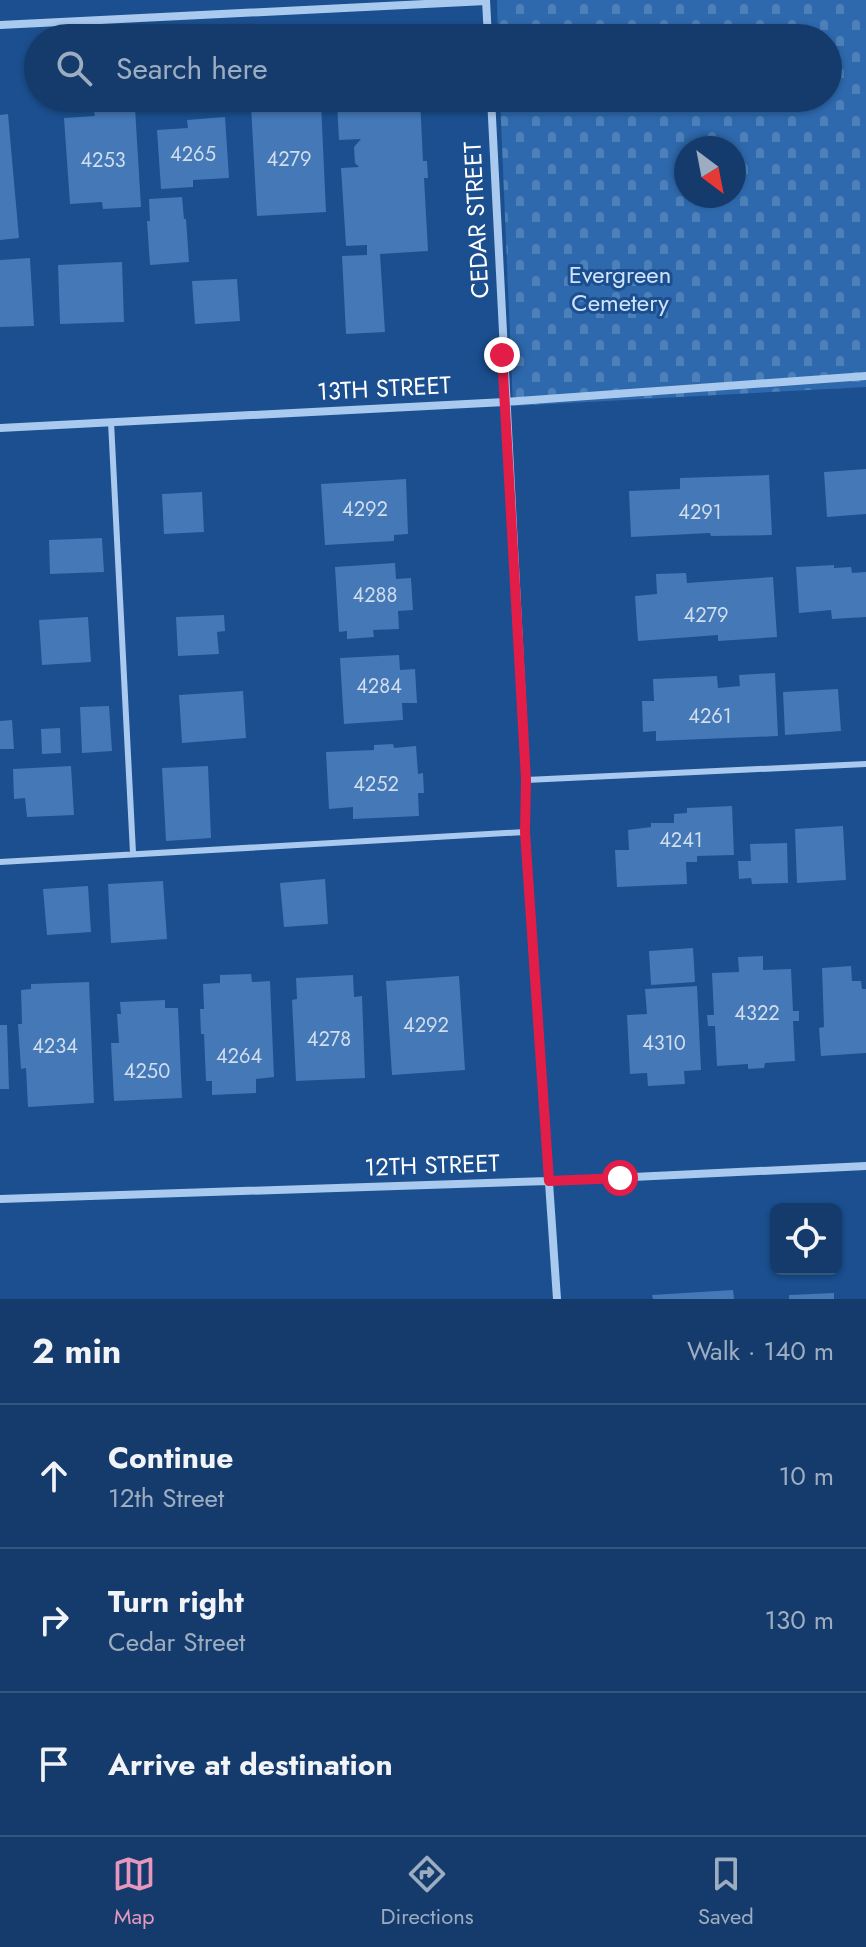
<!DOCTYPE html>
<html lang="en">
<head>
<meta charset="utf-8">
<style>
  :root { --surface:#143b6b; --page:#1d4271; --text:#f1f3f6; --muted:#9dadc1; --line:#33557e; --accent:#e797bd }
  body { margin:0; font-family:Jost,sans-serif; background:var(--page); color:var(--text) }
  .controls { position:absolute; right:24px; bottom:24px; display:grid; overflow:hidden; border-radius:12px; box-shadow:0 2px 6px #0004 }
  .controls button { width:72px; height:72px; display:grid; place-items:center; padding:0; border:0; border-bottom:2px solid var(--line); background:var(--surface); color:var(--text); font:40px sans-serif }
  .compass { position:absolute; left:674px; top:136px; width:72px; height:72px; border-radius:50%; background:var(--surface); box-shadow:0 2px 6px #0004; rotate:148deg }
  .stop { position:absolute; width:24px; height:24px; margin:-18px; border:6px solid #e11d48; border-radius:50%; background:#fff }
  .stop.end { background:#e11d48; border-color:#fff; box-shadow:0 2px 8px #0008 }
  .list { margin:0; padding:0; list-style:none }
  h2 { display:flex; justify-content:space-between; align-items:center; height:104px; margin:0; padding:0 32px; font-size:34px }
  h2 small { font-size:26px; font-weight:400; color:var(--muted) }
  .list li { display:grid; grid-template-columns:52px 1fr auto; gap:24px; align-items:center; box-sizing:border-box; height:144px; padding:0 32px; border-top:2px solid var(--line) }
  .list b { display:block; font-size:30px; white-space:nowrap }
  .list p { margin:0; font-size:26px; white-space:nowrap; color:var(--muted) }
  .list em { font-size:26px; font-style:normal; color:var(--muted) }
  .icon { flex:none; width:44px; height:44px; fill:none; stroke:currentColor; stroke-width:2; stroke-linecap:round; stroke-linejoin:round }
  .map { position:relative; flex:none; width:866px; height:1299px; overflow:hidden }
  .search { position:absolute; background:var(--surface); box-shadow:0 2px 6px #0004; left:24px; right:24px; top:24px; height:88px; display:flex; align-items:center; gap:20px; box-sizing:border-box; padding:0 28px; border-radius:44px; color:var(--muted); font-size:30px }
  .sheet { height:536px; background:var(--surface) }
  nav { display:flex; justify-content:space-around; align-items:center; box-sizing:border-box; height:112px; border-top:2px solid var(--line); background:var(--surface); font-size:22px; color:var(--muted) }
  nav a { display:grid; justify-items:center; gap:4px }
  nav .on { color:var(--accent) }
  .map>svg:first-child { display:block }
</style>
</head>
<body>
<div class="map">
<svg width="866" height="1299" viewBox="0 0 866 1299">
  <defs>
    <pattern id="cemetery-stones" width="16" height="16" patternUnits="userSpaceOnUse" patternTransform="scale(2)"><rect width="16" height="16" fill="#2e69ad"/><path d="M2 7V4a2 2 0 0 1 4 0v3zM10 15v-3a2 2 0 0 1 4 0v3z" fill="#4d80b9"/></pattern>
  </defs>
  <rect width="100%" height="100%" fill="#1b4f8f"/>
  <path fill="url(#cemetery-stones)" fill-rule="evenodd" d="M 497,0 L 866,0 L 866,387 L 513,406 L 500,98 L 828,98 L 828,38 L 498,38 ZM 686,148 L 734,148 L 734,196 L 686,196 Z"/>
  <path fill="#4478b7" d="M 359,98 L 420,98 L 423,161 L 427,161 L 428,178 L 424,178 L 428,251 L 380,254 L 385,332 L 346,334 L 342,256 L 367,255 L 367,245 L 346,246 L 341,168 L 359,167 L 355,163 L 354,147 L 361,139 L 339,140 L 337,103 L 360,102 Z
    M 321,103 L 326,212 L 257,216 L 251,106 Z
    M 135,108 L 141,207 L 103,209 L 102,202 L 70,204 L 64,118 L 95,116 L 94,111 Z
    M 8,114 L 19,238 L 0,240 L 0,115 Z
    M 225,117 L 229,178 L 193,180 L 193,187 L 161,189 L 157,130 L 188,128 L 187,120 Z
    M 182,197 L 184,219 L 186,219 L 189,262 L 150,265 L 147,221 L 150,221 L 149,199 Z
    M 30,258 L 34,326 L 0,327 L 0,260 Z
    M 122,262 L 124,322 L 60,324 L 58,265 Z
    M 237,279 L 240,321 L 195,324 L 192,281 Z
    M 866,469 L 866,514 L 827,517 L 824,472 Z
    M 769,475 L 772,535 L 711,536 L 710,533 L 631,537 L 629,491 L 680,489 L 680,478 Z
    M 406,479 L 408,534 L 394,535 L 394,541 L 325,545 L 321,484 Z
    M 202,492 L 204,532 L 164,534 L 162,494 Z
    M 102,538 L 104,572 L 50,574 L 49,540 Z
    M 395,563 L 396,579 L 411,578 L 413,610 L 398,611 L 399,629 L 373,630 L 374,637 L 347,639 L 347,631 L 339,632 L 335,567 Z
    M 834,565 L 834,568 L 851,567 L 852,573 L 866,572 L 866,617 L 832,619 L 831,610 L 799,613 L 796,567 Z
    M 686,573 L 687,583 L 773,577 L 777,637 L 718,641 L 718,635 L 638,641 L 635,596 L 657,594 L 656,574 Z
    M 224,615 L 225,631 L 217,632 L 219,654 L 178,656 L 176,617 Z
    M 88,617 L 91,662 L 42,665 L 39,620 Z
    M 399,655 L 400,670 L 415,669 L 417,703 L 402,703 L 403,720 L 344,724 L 340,658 Z
    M 775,673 L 778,736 L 656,741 L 656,731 L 643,732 L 642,701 L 654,701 L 653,679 L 717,676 L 718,688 L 740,686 L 739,675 Z
    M 838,689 L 841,731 L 785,735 L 783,692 Z
    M 243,691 L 246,738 L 182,743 L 179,695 Z
    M 109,706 L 112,751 L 82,753 L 80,707 Z
    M 12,720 L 14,749 L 0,749 L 0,721 Z
    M 60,728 L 61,753 L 42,754 L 41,729 Z
    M 393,744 L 394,748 L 416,746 L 418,774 L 423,773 L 424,793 L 418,793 L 419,816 L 353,819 L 353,807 L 329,809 L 326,752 L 374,750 L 374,745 Z
    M 71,766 L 74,815 L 27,817 L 25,798 L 14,799 L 13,769 Z
    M 208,766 L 211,838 L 166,841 L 162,768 Z
    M 732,806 L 734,855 L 697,856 L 697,862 L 686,862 L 687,884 L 617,887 L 615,850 L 629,850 L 628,830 L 651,827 L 651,823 L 674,823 L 674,814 L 687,813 L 687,808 Z
    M 843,826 L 846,880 L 797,883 L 795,829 Z
    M 787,843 L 788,883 L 752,884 L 751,878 L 739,879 L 738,861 L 751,861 L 750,844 Z
    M 325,879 L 328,924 L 284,927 L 280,883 Z
    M 163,881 L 167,939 L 111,943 L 108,884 Z
    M 88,886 L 91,932 L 47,935 L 43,889 Z
    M 693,948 L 695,982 L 651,985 L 649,951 Z
    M 763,956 L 763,970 L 791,969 L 793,1011 L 799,1011 L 799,1021 L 793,1021 L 795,1061 L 765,1063 L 764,1068 L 748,1069 L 748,1064 L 717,1066 L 715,1026 L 708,1026 L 707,1015 L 714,1015 L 712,973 L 739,972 L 738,957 Z
    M 851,966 L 852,981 L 861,981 L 862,989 L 866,989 L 866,1053 L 821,1056 L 819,1028 L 824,1027 L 822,968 Z
    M 251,974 L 252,982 L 270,981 L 274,1077 L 256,1079 L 256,1093 L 212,1095 L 212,1081 L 206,1081 L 204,1034 L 201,1034 L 200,1009 L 204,1009 L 203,984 L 220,983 L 220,975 Z
    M 353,975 L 354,997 L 362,996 L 365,1078 L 296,1081 L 292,1000 L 297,999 L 296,978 Z
    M 459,976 L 465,1070 L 392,1075 L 386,981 Z
    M 89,982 L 94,1103 L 28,1107 L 26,1068 L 21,1069 L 18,1024 L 22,1024 L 21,990 L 31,989 L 31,984 Z
    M 697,986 L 701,1070 L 684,1071 L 685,1084 L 648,1086 L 647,1073 L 630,1074 L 627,1015 L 647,1014 L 645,989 Z
    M 165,1000 L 165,1008 L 178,1008 L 182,1098 L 114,1101 L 111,1043 L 119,1043 L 117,1014 L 121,1014 L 120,1002 Z
    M 0,1025 L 7,1025 L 9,1089 L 0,1089 Z
    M 733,1290 L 734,1299 L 653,1299 L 652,1295 Z
    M 834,1293 L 834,1299 L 789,1299 L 789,1295 Z"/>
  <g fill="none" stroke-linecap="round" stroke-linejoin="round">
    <path stroke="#a9c9ee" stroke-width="6" d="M 111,422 L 133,853
      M 526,780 L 866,764
      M 0,862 L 525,832"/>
    <path stroke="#a9c9ee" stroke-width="8" d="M 486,0 L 488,38
      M 0,25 L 486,1
      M 491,98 L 526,780 L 525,832 L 557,1299
      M 0,428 L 505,402 L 866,376
      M 0,1199 L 549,1181 L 866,1166"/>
  </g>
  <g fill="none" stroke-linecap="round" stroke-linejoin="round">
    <path stroke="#e11d48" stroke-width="10" d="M 502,355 L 526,780 L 525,832 L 549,1181 L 620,1178"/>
  </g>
  <g text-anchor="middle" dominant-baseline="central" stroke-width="6" stroke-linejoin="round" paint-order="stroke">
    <g font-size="20" fill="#d0dded">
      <text x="193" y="154">4265</text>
      <text x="289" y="159">4279</text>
      <text x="103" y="160">4253</text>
      <text x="365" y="509">4292</text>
      <text x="700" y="512">4291</text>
      <text x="375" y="595">4288</text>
      <text x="706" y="615">4279</text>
      <text x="379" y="686">4284</text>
      <text x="710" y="716">4261</text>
      <text x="376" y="784">4252</text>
      <text x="681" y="840">4241</text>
      <text x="757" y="1013">4322</text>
      <text x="426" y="1025">4292</text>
      <text x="329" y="1039">4278</text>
      <text x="664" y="1043">4310</text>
      <text x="55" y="1046">4234</text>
      <text x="239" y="1056">4264</text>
      <text x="147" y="1071">4250</text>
    </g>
    <g font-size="24" fill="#fff" stroke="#1b4f8f">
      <text transform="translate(476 220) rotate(-93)">CEDAR STREET</text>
      <text transform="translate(384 388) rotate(-3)">13TH STREET</text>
      <text transform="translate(432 1165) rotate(-2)">12TH STREET</text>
    </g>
    <g font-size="24" fill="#cfe3fa" stroke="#1b4f8f">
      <text x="620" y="274">Evergreen<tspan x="620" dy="28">Cemetery</tspan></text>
    </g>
  </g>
</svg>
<div class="controls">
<button><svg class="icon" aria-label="locate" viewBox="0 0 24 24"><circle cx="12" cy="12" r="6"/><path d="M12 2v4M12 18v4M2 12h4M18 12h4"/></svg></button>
</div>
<svg class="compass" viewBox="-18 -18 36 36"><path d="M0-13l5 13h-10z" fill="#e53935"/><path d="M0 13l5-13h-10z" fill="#9dadc1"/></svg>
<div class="stop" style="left:620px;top:1178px"></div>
<div class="stop end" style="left:502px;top:355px"></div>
<div class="search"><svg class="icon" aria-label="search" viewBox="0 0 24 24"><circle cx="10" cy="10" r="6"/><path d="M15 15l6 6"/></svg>Search here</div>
</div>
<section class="sheet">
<h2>2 min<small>Walk · 140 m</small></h2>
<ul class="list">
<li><svg class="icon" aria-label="ahead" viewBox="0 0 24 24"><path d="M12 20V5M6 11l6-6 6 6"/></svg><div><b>Continue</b><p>12th Street</p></div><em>10 m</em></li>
<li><svg class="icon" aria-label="right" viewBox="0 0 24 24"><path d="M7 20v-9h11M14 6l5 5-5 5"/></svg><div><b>Turn right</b><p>Cedar Street</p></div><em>130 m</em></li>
<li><svg class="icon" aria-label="arrive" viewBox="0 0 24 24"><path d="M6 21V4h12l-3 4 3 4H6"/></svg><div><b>Arrive at destination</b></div></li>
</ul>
</section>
<nav>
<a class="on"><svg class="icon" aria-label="map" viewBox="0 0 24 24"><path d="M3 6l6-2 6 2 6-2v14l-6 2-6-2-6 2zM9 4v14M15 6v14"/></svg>Map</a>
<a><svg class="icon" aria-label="directions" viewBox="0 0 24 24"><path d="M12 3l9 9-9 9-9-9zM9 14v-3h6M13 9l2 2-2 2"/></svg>Directions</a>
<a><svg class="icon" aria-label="saved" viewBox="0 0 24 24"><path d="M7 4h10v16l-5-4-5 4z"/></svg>Saved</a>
</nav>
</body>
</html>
